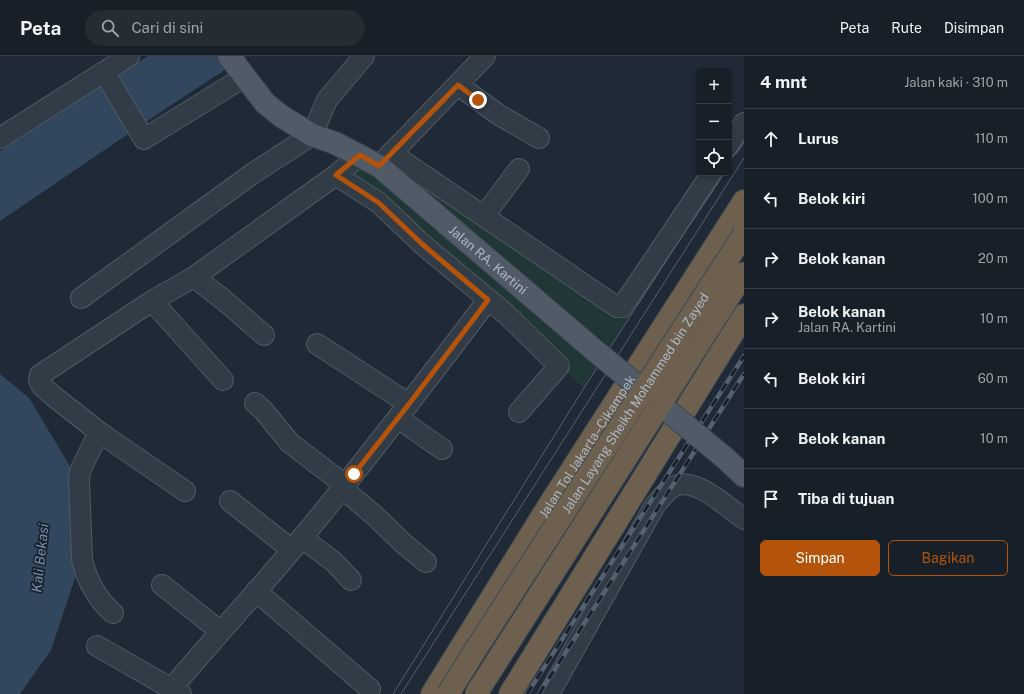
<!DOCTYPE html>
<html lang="id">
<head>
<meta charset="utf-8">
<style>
  :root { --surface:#172028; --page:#242d34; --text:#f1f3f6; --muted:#9ea3a8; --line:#363e45; --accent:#b45309 }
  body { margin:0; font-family:"Public Sans",sans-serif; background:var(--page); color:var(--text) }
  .controls { position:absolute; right:12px; top:12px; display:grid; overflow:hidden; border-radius:6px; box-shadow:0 2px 6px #0003 }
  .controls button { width:36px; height:36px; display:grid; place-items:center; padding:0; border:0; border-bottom:1px solid var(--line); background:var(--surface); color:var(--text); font:20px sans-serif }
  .stop { position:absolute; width:12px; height:12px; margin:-9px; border:3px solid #b45309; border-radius:50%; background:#fff }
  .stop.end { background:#b45309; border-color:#fff; box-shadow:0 1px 4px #0008 }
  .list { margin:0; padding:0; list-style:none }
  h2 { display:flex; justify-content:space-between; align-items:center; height:52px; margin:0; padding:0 16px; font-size:17px }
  h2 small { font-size:13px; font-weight:400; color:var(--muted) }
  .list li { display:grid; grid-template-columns:26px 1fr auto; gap:12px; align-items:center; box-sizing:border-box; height:60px; padding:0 16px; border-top:1px solid var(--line) }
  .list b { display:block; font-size:15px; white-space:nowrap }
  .list p { margin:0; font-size:13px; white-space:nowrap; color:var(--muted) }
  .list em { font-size:13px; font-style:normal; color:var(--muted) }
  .actions { display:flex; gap:8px; padding:12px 16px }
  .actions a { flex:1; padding:9px 0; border:1px solid var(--accent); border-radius:6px; text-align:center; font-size:14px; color:var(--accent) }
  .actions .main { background:var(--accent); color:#fff }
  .icon { flex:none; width:22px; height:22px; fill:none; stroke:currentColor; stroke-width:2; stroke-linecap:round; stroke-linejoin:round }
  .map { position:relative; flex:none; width:744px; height:638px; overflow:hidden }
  header { display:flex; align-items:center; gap:24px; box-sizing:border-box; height:56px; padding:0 20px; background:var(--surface); border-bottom:1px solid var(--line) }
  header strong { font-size:19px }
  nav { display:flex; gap:22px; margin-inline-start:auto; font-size:14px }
  .search { width:280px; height:36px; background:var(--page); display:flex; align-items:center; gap:10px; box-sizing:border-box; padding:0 14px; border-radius:22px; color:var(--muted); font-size:15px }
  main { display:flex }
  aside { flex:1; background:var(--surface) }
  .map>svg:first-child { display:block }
</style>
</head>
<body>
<header>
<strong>Peta</strong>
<div class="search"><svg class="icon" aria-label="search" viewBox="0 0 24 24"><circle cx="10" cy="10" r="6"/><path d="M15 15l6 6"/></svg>Cari di sini</div>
<nav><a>Peta</a><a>Rute</a><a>Disimpan</a></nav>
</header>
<main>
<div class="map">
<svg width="744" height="638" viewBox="0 0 744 638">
  <rect width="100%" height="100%" fill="#1f2a36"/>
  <path fill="#213637" d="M 391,97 L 630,261 L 584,332 L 336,119 Z"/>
  <path fill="#32475e" d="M 148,0 L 246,0 L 165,53 L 0,165 L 0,95 Z
    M 0,318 L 29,342 L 71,412 L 76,519 L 51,594 L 20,638 L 0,638 Z"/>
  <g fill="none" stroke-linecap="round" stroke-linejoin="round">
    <g stroke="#505a65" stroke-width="22">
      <path id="minor" d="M 104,16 L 144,83 L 244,21
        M 458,29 L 499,59 L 539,82
        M 0,82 L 129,0
        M 729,90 L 744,67
        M 391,97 L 617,251 L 622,251 L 712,117
        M 383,106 L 485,0
        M 336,119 L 379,147 L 422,188 L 506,258 L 559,310 L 519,356
        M 484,160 L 519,113
        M 194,221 L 225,245 L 264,279
        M 81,242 L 252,118 L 312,79 L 327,44 L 364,0
        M 152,245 L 223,324
        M 317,288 L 409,348
        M 255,347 L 263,354 L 290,387 L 345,429
        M 398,362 L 442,393
        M 99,376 L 80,415 L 79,424 L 82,503 C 86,522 97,544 113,557
        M 342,432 L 375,460 L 404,488 L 426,506
        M 185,435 L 99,376 L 52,339 L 41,329 L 39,324 L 40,319 L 152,245 L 194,221 L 336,119 L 360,99
        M 230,445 L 292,494
        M 302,482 L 334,506 L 351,524
        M 162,529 L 220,575
        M 256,535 L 370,633
        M 97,590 L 181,638
        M 170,638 L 172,632 C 214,582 259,534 301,483 C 366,405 427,324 488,244
        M 549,638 L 655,449 C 660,444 666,435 673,431 C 694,419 727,451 744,463"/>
    </g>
    <g stroke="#3c4550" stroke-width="24">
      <g id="major">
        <path id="s1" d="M 229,0 L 265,47 L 281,60 L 312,79 L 335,87 L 379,110 L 593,293"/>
        <path d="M 725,402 L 744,420"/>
      </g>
    </g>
    <g stroke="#3d4751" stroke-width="24">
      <g id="highway">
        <path id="s2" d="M 432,638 L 551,446 L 744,145"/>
        <path d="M 510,638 L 744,259"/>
      </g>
    </g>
    <use href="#minor" stroke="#323c47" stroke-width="20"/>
    <use href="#major" stroke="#505b67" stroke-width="22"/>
    <use href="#highway" stroke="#6d604f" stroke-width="22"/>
    <path stroke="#54606e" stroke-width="1" d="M 729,107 L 744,84
      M 393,638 L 584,332 L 723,117
      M 401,638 L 744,102"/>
    <g stroke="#54606e" stroke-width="4.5">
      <path id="rail" d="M 527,638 L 744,300
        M 539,638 L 744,318"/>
    </g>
    <use href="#rail" stroke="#18212b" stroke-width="3" stroke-dasharray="9" stroke-linecap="butt"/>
    <g stroke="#3c4550" stroke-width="24" stroke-linecap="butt">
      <path id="major-bridge" d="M 593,293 L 725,402"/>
    </g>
    <g stroke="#3d4751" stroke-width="24" stroke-linecap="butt">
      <g id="highway-bridge">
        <path id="s3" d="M 448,638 L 474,596 L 744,178"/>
        <path d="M 476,638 L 744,217"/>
      </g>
    </g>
    <use href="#major-bridge" stroke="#505b67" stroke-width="22"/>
    <use href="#highway-bridge" stroke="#6d604f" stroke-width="22"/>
  </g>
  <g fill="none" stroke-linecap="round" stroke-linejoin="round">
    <path stroke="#b45309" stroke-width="5" d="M 354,418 L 409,348 L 488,244 L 422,188 L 379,147 L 336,119 L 360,99 L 379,110 L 458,29 L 478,44"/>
  </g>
  <g text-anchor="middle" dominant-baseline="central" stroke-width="3.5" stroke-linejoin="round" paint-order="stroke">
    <g font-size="13" fill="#acb7c4" stroke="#18212b">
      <text stroke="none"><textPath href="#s1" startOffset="334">Jalan RA. Kartini</textPath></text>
      <text stroke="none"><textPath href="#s3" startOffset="346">Jalan Layang Sheikh Mohammed bin Zayed</textPath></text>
      <text stroke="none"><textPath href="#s2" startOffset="292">Jalan Tol Jakarta–Cikampek</textPath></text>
    </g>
    <g font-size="14" font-style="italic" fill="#748fad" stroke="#18212b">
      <text transform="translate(40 502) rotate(-84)">Kali Bekasi</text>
    </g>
  </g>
</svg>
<div class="controls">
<button>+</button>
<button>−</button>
<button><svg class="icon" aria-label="locate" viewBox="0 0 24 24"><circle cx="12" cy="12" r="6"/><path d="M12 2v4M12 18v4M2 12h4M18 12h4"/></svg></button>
</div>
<div class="stop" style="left:354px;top:418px"></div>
<div class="stop end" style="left:478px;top:44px"></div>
</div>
<aside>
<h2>4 mnt<small>Jalan kaki · 310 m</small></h2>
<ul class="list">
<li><svg class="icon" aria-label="ahead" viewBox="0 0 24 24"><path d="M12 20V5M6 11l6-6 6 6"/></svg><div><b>Lurus</b></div><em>110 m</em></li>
<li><svg class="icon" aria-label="left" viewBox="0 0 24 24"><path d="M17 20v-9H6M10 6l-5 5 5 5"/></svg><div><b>Belok kiri</b></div><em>100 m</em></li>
<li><svg class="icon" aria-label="right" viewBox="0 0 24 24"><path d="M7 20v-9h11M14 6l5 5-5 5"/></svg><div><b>Belok kanan</b></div><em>20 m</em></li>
<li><svg class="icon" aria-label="right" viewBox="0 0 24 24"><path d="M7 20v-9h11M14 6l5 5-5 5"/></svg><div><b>Belok kanan</b><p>Jalan RA. Kartini</p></div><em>10 m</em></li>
<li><svg class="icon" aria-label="left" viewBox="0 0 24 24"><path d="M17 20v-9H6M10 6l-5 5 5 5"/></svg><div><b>Belok kiri</b></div><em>60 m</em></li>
<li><svg class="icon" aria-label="right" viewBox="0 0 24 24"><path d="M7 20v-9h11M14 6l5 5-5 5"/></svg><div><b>Belok kanan</b></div><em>10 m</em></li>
<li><svg class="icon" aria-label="arrive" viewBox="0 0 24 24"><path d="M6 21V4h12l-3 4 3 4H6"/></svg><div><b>Tiba di tujuan</b></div></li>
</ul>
<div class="actions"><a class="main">Simpan</a><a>Bagikan</a></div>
</aside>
</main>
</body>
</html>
